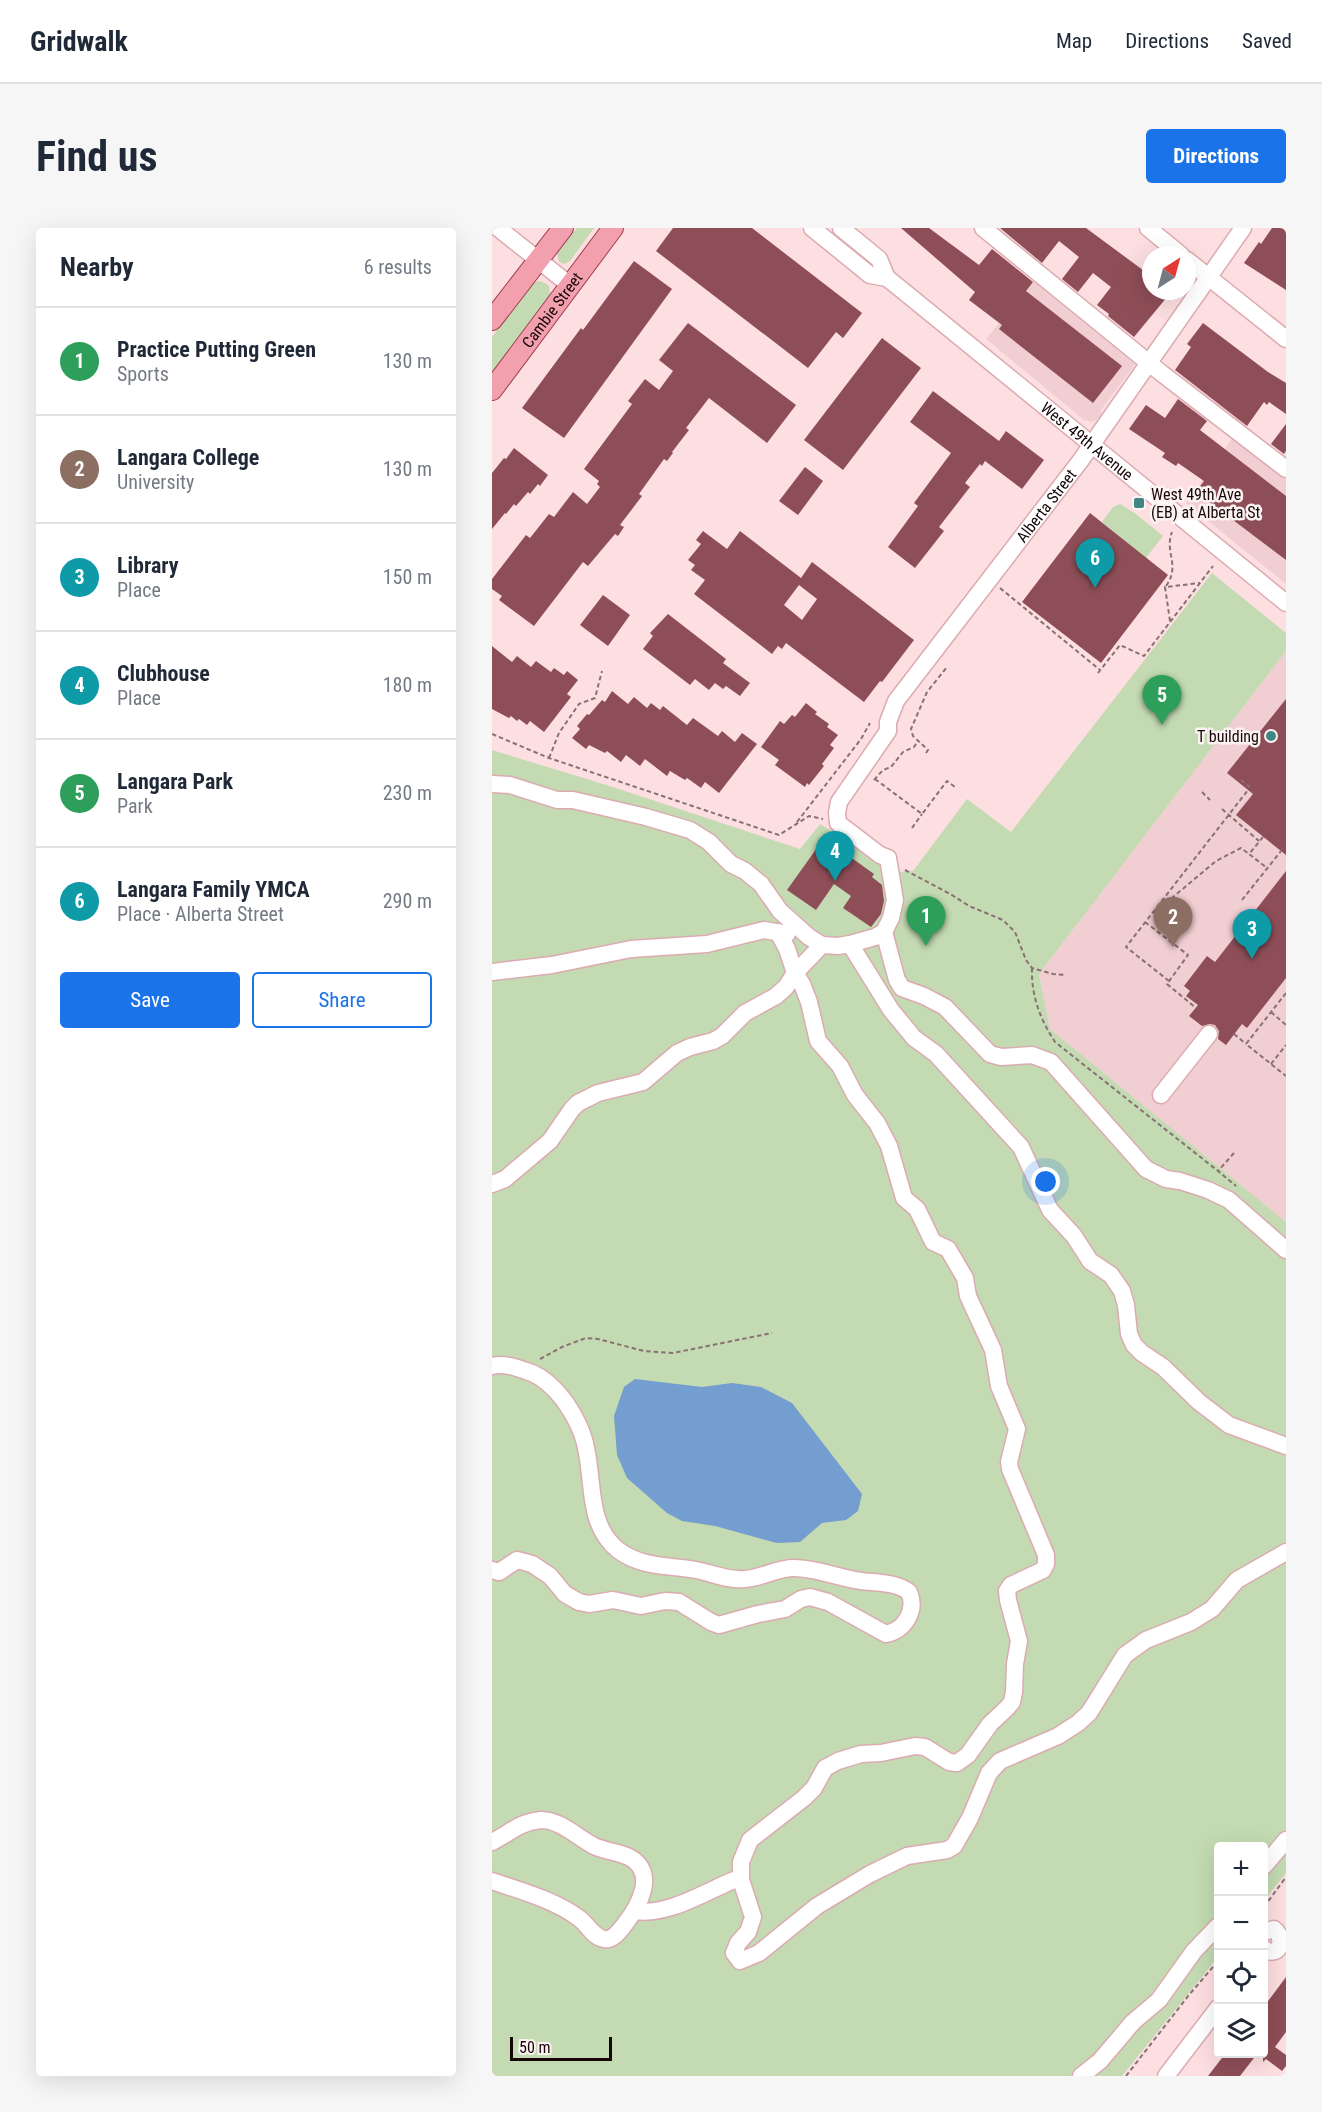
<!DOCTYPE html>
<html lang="en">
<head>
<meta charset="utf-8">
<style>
  :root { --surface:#fff; --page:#f6f6f7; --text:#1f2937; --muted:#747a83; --line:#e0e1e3; --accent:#1a73e8 }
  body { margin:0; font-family:"Roboto Condensed",sans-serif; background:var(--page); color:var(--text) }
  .controls { position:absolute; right:18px; bottom:18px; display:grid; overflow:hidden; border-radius:6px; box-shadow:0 6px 24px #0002 }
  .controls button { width:54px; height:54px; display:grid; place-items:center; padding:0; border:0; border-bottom:2px solid var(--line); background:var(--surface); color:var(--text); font:30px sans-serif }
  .compass { position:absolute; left:650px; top:18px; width:54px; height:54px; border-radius:50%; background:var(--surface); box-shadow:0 6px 24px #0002; rotate:36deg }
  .scale { position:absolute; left:18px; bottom:15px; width:102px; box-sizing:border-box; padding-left:6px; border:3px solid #160608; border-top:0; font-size:16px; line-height:21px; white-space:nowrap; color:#160608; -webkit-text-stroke:4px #fcf2f2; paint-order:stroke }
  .you { position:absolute; left:554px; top:954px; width:21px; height:21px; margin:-15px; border:4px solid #fff; border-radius:50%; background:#1a73e8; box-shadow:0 0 0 9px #1a73e833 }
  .badge { display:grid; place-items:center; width:39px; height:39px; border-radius:50%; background:var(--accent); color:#fff; font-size:20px; font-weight:700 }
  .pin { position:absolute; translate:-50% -50px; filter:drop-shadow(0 2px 3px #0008) }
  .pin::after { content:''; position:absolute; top:32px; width:21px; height:18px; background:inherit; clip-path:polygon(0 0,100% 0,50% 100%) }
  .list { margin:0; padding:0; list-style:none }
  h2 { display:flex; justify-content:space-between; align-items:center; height:78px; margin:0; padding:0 24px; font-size:26px }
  h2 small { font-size:20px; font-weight:400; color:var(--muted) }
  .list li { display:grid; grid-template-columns:39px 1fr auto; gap:18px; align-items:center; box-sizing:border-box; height:108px; padding:0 24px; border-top:2px solid var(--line) }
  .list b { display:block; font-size:22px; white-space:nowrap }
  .list p { margin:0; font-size:20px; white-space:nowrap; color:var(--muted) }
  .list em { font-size:20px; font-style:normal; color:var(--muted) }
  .actions { display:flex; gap:12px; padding:18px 24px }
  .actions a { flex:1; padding:14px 0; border:2px solid var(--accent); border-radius:6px; text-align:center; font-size:21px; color:var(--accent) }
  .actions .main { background:var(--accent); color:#fff }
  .icon { flex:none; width:33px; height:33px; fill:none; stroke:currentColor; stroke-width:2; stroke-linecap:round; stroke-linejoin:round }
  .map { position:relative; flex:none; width:794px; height:1848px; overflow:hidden; border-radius:6px }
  header { display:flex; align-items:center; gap:36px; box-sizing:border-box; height:84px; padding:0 30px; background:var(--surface); border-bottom:2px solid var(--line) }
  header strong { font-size:28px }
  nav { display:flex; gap:33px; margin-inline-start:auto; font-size:21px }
  .intro { display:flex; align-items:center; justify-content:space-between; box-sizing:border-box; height:144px; padding:0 36px }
  h1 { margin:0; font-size:42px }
  .button { padding:15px 27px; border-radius:6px; background:var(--accent); color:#fff; font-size:21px; font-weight:700 }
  main { display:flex; gap:36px; padding:0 36px }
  aside { flex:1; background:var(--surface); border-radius:6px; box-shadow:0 6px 24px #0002 }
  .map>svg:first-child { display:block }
</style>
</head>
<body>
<header>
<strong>Gridwalk</strong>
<nav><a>Map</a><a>Directions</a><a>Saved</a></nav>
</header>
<div class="intro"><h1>Find us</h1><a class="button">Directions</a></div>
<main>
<aside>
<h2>Nearby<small>6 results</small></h2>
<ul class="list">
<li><span class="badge" style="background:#2e9e5b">1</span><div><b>Practice Putting Green</b><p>Sports</p></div><em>130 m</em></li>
<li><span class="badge" style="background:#8d6e63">2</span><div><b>Langara College</b><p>University</p></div><em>130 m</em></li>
<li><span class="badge" style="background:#0f9aa8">3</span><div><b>Library</b><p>Place</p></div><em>150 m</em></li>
<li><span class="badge" style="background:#0f9aa8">4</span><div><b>Clubhouse</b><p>Place</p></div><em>180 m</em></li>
<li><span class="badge" style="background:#2e9e5b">5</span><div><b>Langara Park</b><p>Park</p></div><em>230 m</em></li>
<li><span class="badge" style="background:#0f9aa8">6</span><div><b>Langara Family YMCA</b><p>Place · Alberta Street</p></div><em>290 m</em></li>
</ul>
<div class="actions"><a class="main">Save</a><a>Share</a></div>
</aside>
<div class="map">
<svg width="794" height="1848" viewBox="0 0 794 1848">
  <rect width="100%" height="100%" fill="#fedfe1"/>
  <path fill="#f1ced1" d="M 544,50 L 639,127 L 644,135 L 609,182 L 609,188 L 601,194 L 592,192 L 494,111 Z
    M 742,208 L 794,248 L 794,356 L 694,275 Z
    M 794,423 L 794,994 L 558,801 L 547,746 Z"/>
  <path fill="#c3dab2" d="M 85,0 L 102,0 L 78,33 L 72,36 L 67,34 L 65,26 Z
    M 46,53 L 51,54 L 57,58 L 58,67 L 0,144 L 0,109 L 40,56 Z
    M 628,276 L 644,286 L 671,308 L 654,330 L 610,294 L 621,279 Z
    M 720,345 L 794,405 L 794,423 L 547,746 L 558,801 L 794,994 L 794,1645 L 772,1673 L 772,1618 L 726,1618 L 726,1729 L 630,1848 L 0,1848 L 0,522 L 121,559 L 308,621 L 328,596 L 405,644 L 421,643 L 475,571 L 519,604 Z"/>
  <path fill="#739ecf" d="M 143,1151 L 210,1159 L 240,1155 L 269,1159 L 300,1175 L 370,1266 L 366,1283 L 354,1292 L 330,1295 L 308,1314 L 285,1315 L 223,1298 L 190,1293 L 175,1285 L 135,1250 L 125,1227 L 122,1188 L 132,1159 Z"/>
  <path fill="#8e4e57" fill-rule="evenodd" d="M 181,0 L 260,0 L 370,85 L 351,110 L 344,104 L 316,140 L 164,23 Z
    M 409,0 L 437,0 L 487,37 L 500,21 L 541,54 L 534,63 L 630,138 L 601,175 L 507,101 L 510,97 L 477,72 L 483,64 Z
    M 508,0 L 594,0 L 659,48 L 659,63 L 680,63 L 642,109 L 616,88 L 617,86 L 605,77 L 619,59 L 601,45 L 586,64 L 570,51 L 587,29 L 567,13 L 550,35 Z
    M 780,0 L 794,0 L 794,62 L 752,35 L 767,14 L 769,16 Z
    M 142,33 L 180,61 L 72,210 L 30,180 L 89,100 L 91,102 Z
    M 196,95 L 304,177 L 275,215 L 217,170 L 194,200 L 197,202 L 180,224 L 181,225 L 175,233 L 172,231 L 147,266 L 150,268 L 128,297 L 132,299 L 126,308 L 123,306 L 96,338 L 91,334 L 42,398 L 7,372 L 10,368 L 0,361 L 0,351 L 34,307 L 38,310 L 57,286 L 62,289 L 81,264 L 95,276 L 108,259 L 105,256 L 107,253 L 92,241 L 140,176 L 136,173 L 153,151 L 167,162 L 181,143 L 167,132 Z
    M 711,95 L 776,144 L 794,155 L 794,186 L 777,174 L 775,177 L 772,174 L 755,198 L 683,142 L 699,119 L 695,116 Z
    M 390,110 L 429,140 L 351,242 L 312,212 Z
    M 441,163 L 507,213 L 514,203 L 552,232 L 530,261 L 493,233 L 490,238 L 488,236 L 473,255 L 478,259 L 447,299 L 452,303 L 423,340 L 396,319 L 426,278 L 422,275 L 459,225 L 418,194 Z
    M 686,171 L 715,193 L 708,202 L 794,268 L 794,332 L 704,264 L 712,253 L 686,235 L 684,238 L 670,229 L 673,225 L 637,201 L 654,177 L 673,190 Z
    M 794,196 L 794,223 L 792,226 L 779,216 Z
    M 22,220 L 56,247 L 48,258 L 46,256 L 38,266 L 36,264 L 24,278 L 22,276 L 14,286 L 13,285 L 0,301 L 0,245 L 12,230 L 14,231 Z
    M 313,239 L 331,253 L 306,287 L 287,273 Z
    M 598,285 L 676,347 L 609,435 L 530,374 Z
    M 211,303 L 235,321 L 248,303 L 309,350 L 320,334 L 422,412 L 390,454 L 388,453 L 372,474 L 294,415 L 290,421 L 286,418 L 280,426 L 202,366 L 213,352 L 199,342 L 203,337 L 196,332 L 209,316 L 204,312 ZM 307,357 L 325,371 L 310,392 L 292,377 Z
    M 111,367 L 138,387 L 116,418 L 88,397 Z
    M 176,386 L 234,431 L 231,435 L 258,455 L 248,468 L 234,458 L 231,461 L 223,455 L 217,462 L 203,451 L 198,457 L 151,421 L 161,408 L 158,405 Z
    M 0,418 L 20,434 L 25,428 L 39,439 L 44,433 L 59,444 L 62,440 L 72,447 L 75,443 L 86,452 L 75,466 L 79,469 L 52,504 L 38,493 L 35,497 L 27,491 L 25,493 L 19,488 L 17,490 L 0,481 Z
    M 120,463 L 136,476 L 142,469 L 155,480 L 159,475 L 168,482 L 171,478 L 195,497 L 201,490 L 226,508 L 230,503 L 243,514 L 250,505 L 265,516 L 227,565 L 213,554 L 209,560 L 195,550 L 193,552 L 178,543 L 175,548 L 153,531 L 148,538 L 134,527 L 129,534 L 115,523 L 113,525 L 97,517 L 94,521 L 80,510 L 88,501 L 85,498 L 95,486 L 97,487 L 110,472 L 113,474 Z
    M 794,471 L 794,627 L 744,587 L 761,566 L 735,545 Z
    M 314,475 L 325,484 L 323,486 L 337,496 L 335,499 L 346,507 L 338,517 L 342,520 L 330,536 L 332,538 L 317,557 L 315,555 L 313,559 L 283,537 L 287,532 L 269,519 L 288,493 L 292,496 L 300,487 L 303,489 Z
    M 332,610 L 382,646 L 380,649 L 390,657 L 392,673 L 389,686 L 379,699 L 351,680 L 359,668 L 342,656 L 324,682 L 295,662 Z
    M 794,643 L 794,750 L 755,800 L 750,796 L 734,817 L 726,811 L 727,803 L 723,797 L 718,796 L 710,798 L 697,788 L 706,777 L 694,768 L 698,763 L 692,758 L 715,728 L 723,734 Z
    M 794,1749 L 794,1804 L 783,1819 L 794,1827 L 794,1838 L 790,1843 L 774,1831 L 771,1834 L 771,1780 Z
    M 733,1826 L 765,1826 L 748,1848 L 716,1848 Z"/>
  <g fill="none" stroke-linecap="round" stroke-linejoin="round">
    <g stroke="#dcabb0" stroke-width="19">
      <g id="minor">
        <path d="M 6,0 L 79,58"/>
        <path id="s1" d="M 320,0 L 378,47 L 395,50 L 410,62 L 794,375"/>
        <path d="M 349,0 L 387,31 L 395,50"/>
        <path d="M 491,0 L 668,144 L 794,241"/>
        <path d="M 656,0 L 689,27"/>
        <path d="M 695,32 L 794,111"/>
        <path id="s2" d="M 0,556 L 18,557 L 65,572 L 81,572 L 154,589 L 198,602 L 217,614 L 239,636 L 253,643 L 269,656 L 288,683 L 317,709 L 330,717 L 346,718 L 358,716 L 383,709 L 392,704 L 399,690 L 403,672 L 396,630 L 388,627 L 346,595 L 345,585 L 347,574 L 396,503 L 396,494 L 404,473 L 589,232 L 751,0"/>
        <path d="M 286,704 L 295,721 L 303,745 L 310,756 L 317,774 L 326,813 L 348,838 L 363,867 L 385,895 L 397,918 L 412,970 L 425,981 L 441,1014 L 456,1021 L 473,1050 L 476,1068 L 501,1122 L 507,1158 L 525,1201 L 517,1234 L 518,1241 L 554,1327 L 554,1336 L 551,1342 L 519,1357 L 515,1363 L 516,1372 L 527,1413 L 523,1436 L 522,1464 L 520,1474 L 515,1480 L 498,1496 L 476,1527 L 465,1535 L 457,1534 L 433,1519 L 423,1518 L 389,1525 L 369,1526 L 346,1533 L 333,1540 L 322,1560 L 312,1570 L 258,1612 L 249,1634 L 249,1652 L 261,1689 L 256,1704 L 246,1715 L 242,1725 L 248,1733 L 267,1725 L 325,1678 L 378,1646 L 415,1628 L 455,1622 L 462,1618 L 478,1590 L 497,1545 L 508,1533 L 566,1508 L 586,1495 L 597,1485 L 633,1427 L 654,1412 L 699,1394 L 720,1381 L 745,1352 L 794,1324"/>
        <path d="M 392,704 L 405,752 L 410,760 L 432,768 L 453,779 L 498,826 L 509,829 L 540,827 L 559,834 L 654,941 L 674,951 L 688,953 L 716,962 L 737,972 L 794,1022"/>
        <path d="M 358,716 L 399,782 L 422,810 L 444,826 L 529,919 L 558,982 L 582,1008 L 598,1033 L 619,1047 L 630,1063 L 634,1077 L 637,1106 L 642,1117 L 650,1125 L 671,1139 L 707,1174 L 737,1197 L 794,1218"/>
        <path d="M 0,744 L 60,737 L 139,721 L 215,716 L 272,702 L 295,706"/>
        <path d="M 669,867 L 717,806"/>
        <path d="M 0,956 L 13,951 L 58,913 L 80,881 L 86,875 L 106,865 L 151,854 L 185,825 L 198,819 L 221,813 L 230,808 L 253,785 L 284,768 L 294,759 L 303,745 L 330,717"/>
        <path d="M 0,1138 C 14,1135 26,1140 40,1145 C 52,1150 63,1161 71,1171 C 81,1185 91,1203 94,1220 C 102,1255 95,1297 126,1322 C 150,1340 177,1337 204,1342 C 220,1345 237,1353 253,1351 C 270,1350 285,1340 302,1340 C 324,1340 347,1350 369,1353 C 385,1355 404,1354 417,1364 C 425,1382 413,1402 394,1406 L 336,1374 L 318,1369 L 309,1371 L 293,1381 L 266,1386 L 227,1397 L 219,1394 L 187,1374 L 173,1373 L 149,1378 L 121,1372 L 97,1376 L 87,1374 L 73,1366 L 58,1348 L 40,1336 L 25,1332 L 7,1344 L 0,1342"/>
        <path d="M 0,1614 C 18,1605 27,1594 49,1592 C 69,1592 86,1610 102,1618 C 113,1623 126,1624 137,1629 C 166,1644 147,1678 133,1696 C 128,1702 121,1713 112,1711 C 101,1709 96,1697 88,1691 C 63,1672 29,1663 0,1653"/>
        <path d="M 772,1638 L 794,1612"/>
        <path d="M 144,1683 C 175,1688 213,1664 242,1652 L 249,1652"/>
        <path d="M 772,1704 L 782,1701 C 794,1710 788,1731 772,1721"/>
        <path d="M 589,1848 L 608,1833 L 641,1794 L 667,1772 L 702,1723 L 726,1698"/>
        <path d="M 674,1848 L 726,1780"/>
      </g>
    </g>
    <g stroke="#9f4051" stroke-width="22">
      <g id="major">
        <path d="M 0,92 L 71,0"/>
        <path id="s3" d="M 0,162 L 121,0"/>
      </g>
    </g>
    <path stroke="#887173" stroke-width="2" stroke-dasharray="4.5 3" stroke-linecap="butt" d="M 674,358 C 689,337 672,325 680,304
      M 508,360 L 608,442
      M 678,393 L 673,359 L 708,355
      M 606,445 L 628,417 L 652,428 L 721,338
      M 0,506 L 57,530 L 287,607 L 317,588 L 331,591
      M 434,525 L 436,522 L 421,508 L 419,501 L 435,464 L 455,439
      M 57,530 L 67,505 L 87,476 L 103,470 L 110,443
      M 383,551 L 430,586 L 455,553 L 463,559
      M 382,552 L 391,542 L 399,539 L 411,524 L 422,519 L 426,513
      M 749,552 L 758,559
      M 710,564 L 718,572
      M 730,581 L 767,613
      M 305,594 L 369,511 L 378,495
      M 420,600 L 430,586
      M 771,609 L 757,626 L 775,640
      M 413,642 L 460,667 L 477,678 L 511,692 L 523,704 L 534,732 L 540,740 L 561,746 L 573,747
      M 750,672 L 789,623
      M 662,685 L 724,633 L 749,620 L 757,626
      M 653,694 L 696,727 L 675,756 L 704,780
      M 540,740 C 539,767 548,791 563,814 L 726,943
      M 677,753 L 634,719 L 756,562
      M 794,765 L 754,816 L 794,848
      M 779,784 L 794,797
      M 742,806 L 754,816
      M 779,836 L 794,817
      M 742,925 L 726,943 L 744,958
      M 48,1131 L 70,1119 L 94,1110 L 106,1111 L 152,1123 L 181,1125 L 280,1105
      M 772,1679 L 794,1649
      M 634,1848 L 697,1767 L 726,1733"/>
    <use href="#minor" stroke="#fff" stroke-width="16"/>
    <use href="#major" stroke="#f29fae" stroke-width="20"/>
  </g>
  <g fill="#3f8784" stroke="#fcf2f2" stroke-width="2">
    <rect x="641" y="269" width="12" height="12" rx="3"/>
    <circle cx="779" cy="508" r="6"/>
  </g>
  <g text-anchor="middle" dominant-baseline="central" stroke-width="5" stroke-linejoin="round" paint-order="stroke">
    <g font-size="16" fill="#160608" stroke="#fcf2f2">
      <text stroke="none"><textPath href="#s3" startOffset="100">Cambie Street</textPath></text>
      <text stroke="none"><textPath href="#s1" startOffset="350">West 49th Avenue</textPath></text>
      <text stroke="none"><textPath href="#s2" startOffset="969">Alberta Street</textPath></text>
    </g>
    <g font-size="16" fill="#160608" stroke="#fcf2f2" text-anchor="start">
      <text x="659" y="266">West 49th Ave<tspan x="659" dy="18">(EB) at Alberta St</tspan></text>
      <text x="767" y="508" text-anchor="end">T building</text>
    </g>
  </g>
</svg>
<div class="controls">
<button>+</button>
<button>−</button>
<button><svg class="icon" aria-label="locate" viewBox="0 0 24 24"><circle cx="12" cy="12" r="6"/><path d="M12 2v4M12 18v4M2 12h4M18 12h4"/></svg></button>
<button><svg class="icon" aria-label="layers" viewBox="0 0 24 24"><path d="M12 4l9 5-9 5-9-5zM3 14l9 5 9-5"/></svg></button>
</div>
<svg class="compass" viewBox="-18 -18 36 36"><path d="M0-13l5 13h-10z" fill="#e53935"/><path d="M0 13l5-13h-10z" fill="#747a83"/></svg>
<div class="scale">50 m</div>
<div class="you"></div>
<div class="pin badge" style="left:434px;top:718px;background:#2e9e5b">1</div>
<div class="pin badge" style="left:681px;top:719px;background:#8d6e63">2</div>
<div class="pin badge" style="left:760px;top:731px;background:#0f9aa8">3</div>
<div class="pin badge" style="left:343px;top:653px;background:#0f9aa8">4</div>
<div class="pin badge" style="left:670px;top:497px;background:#2e9e5b">5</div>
<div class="pin badge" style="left:603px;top:360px;background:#0f9aa8">6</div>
</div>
</main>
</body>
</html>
